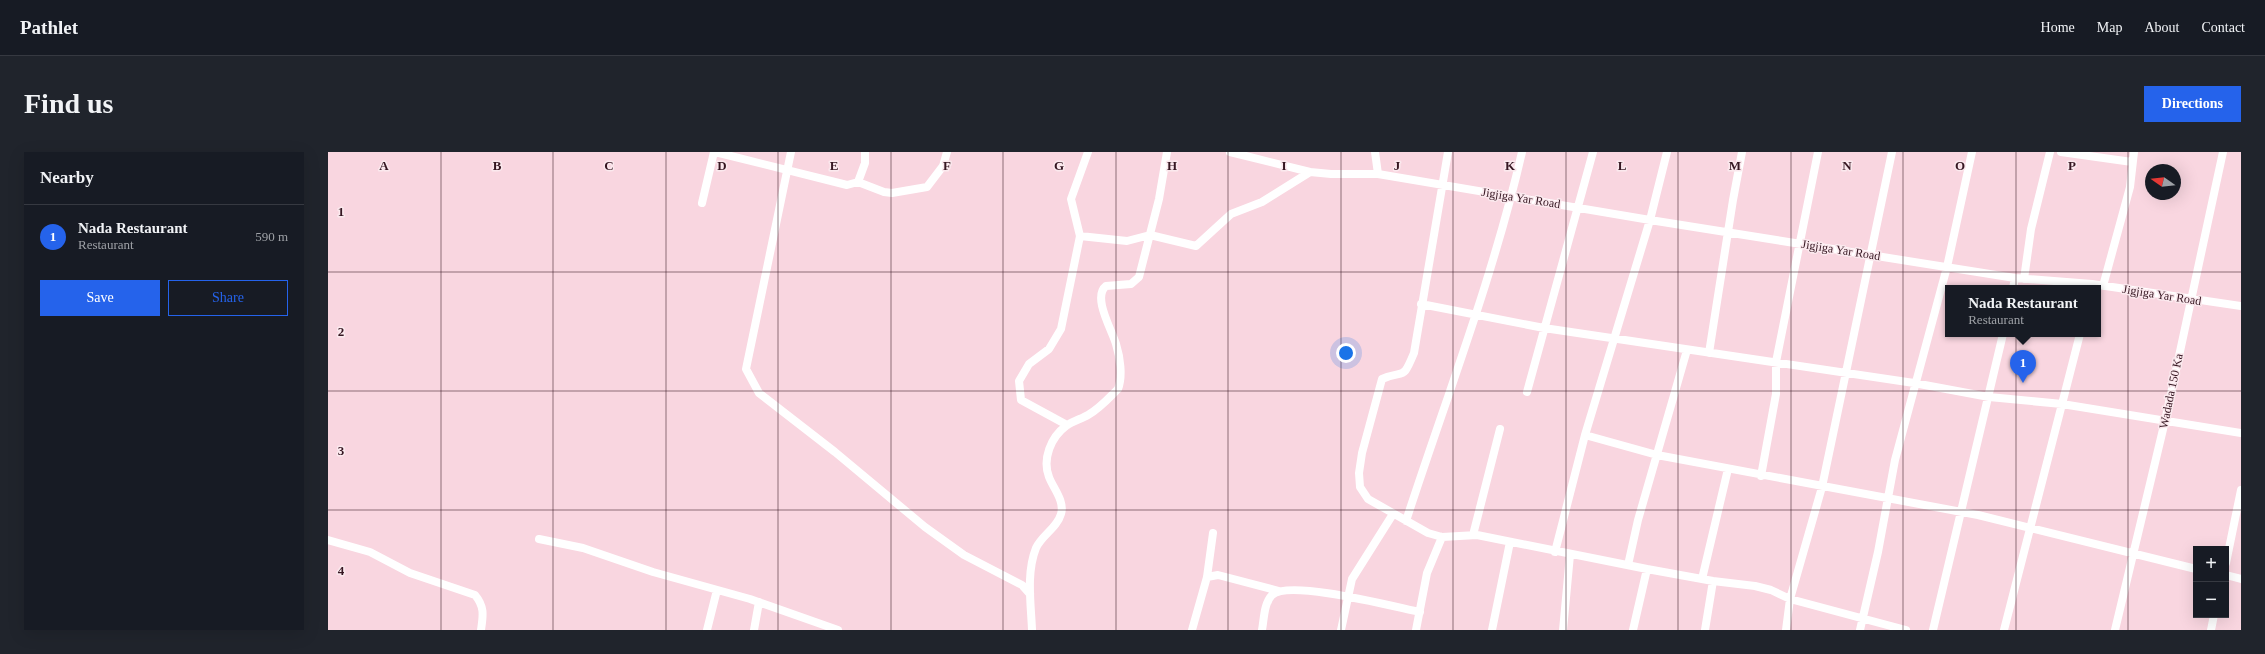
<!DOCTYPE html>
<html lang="en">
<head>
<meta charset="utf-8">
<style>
  :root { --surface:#171b24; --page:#20242c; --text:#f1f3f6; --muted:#9ea1a6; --line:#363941; --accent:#2563eb }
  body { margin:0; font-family:Georgia,serif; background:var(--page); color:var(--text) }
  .controls { position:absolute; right:12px; bottom:12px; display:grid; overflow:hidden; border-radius:0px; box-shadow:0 4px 16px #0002 }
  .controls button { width:36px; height:36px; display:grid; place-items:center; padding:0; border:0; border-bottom:1px solid var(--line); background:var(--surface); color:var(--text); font:20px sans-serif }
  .compass { position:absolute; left:1817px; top:12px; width:36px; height:36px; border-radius:50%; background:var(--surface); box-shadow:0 4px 16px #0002; rotate:284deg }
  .you { position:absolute; left:1018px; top:201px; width:14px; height:14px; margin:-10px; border:3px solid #fff; border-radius:50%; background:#1a73e8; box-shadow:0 0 0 6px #1a73e833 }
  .badge { display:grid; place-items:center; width:26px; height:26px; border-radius:50%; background:var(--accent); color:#fff; font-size:13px; font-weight:700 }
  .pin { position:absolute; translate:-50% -33px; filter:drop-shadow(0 1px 2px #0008) }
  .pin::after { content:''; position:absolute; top:21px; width:14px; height:12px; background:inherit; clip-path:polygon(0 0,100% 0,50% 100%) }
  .popup { position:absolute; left:1617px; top:133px; width:156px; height:52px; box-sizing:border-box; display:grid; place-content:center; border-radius:0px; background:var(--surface); filter:drop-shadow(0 1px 3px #0005); font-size:13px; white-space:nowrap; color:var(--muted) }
  .popup b { font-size:15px; color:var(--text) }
  .popup::after { content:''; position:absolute; left:50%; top:100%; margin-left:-8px; border:8px solid transparent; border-top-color:var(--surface) }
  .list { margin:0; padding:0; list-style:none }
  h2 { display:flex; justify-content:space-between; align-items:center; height:52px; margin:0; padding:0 16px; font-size:17px }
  h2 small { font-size:13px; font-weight:400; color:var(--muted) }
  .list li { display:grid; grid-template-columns:26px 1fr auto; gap:12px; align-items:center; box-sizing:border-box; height:64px; padding:0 16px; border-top:1px solid var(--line) }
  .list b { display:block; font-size:15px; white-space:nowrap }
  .list p { margin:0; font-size:13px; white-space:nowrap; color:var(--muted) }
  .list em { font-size:13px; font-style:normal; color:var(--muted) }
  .actions { display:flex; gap:8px; padding:12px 16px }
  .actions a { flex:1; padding:9px 0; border:1px solid var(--accent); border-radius:0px; text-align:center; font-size:14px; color:var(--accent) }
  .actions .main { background:var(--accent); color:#fff }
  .map { position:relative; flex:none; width:1913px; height:478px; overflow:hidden; border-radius:0px }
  header { display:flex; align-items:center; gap:24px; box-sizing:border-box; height:56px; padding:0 20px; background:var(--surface); border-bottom:1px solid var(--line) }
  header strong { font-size:19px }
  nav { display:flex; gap:22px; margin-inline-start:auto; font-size:14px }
  .intro { display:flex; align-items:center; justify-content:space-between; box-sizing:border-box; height:96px; padding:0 24px }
  h1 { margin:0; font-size:28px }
  .button { padding:10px 18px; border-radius:0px; background:var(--accent); color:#fff; font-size:14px; font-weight:700 }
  main { display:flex; gap:24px; padding:0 24px }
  aside { flex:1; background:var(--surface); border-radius:0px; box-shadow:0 4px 16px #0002 }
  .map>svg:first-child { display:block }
</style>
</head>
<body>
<header>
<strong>Pathlet</strong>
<nav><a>Home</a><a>Map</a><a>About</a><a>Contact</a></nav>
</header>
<div class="intro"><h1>Find us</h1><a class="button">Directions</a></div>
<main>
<aside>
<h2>Nearby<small></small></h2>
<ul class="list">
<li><span class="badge">1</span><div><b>Nada Restaurant</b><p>Restaurant</p></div><em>590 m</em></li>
</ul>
<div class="actions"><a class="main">Save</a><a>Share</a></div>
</aside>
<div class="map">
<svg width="1913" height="478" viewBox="0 0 1913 478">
  <rect width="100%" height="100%" fill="#f9d6e0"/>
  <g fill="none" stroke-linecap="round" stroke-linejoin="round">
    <path stroke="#fff" stroke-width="8" d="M 387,0 L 519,33 L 530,30 L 537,11 L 537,0
      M 463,0 L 418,217 L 431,241 L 507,300 L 597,375 L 636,403 L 694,433 L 702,442
      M 902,0 L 982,20
      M 1047,0 L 1050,22
      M 1120,0 L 1086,201 C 1074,230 1077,217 1054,227 L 1034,301 L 1031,321 L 1032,335 L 1040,347 L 1100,381 L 1114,385 L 1149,383 L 1319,417 L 1385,429 L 1427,434 L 1443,438 L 1462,447 L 1578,478
      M 1733,0 L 1804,10
      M 530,30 L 556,40 L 564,41 L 599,35 L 615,14 L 619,0
      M 374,51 L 386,0
      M 752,84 L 743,47 L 760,0
      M 1696,127 L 1703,77 L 1722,0
      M 1775,134 L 1802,35 L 1806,0
      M 1685,136 L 1687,126
      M 1093,152 L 1216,176 L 1586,231 L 1661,245 L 1734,252 L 1913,281
      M 1381,201 L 1405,48 L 1414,0
      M 1199,240 L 1265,0
      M 739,273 L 693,248 L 691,229 L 701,212 L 721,197 L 733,177 L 752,84 L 799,89 L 822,83 L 868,94 L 903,62 L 934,50 L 982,20 L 1003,22 L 1050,22 L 1322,68 L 1687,126 L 1764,132 L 1913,154
      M 1257,283 L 1329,303 L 1650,363 L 1868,417
      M 1433,324 L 1448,242 L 1448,210 L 1490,0
      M 1078,369 C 1118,246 1165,126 1194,0
      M 1145,383 L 1172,277
      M 211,387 L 255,396 L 325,420 L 422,447 L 510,478
      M 0,388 L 42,400 L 82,421 L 147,443 C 157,455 155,464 153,478
      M 1227,400 L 1257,283 L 1322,68 L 1339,0
      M 1898,411 L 1913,338
      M 1300,413 L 1310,368 L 1359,198
      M 1898,423 L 1913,427
      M 879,425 L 890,423 L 951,439
      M 1374,427 L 1400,317
      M 379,478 L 389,438
      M 426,478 L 431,450
      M 704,478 C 703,452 698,421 708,396 C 714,383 729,376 733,362 C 737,349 725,336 721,325 C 714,307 723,285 738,274 C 745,269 753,267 760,263 C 771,257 781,246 790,237 C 795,224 792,205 788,192 C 784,178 764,145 778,134 L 803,132 L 811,125 L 831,47 L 839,0
      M 864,478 L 879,425 L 885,381
      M 934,478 C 936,467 936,451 944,443 C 961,427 1067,455 1092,460
      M 1013,478 L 1024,427 L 1065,362
      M 1088,478 L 1099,421 L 1114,385
      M 1164,478 L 1182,390
      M 1235,478 L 1242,403
      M 1305,478 L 1319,417
      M 1377,478 L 1385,429
      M 1458,478 L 1462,447 L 1494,335 L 1564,0
      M 1532,478 L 1550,400 L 1567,308 L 1619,115 L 1644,0
      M 1605,478 L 1675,182
      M 1676,478 L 1752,182
      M 1787,478 L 1837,269 L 1895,0
      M 1883,478 L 1886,463"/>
  </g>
  <path fill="none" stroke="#361722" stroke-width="1" stroke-opacity="0.55" d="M 113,0 L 113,478M 225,0 L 225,478M 338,0 L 338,478M 450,0 L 450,478M 563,0 L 563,478M 675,0 L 675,478M 788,0 L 788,478M 900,0 L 900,478M 1013,0 L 1013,478M 1125,0 L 1125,478M 1238,0 L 1238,478M 1350,0 L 1350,478M 1463,0 L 1463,478M 1575,0 L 1575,478M 1688,0 L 1688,478M 1800,0 L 1800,478M 0,120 L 1913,120M 0,239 L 1913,239M 0,358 L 1913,358"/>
  <g text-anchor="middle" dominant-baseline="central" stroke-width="3" stroke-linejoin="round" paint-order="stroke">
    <g font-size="12" fill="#361722" stroke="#fbe9ee">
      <text transform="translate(1193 46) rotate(9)">Jigjiga Yar Road</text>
      <text transform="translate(1513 98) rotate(9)">Jigjiga Yar Road</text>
      <text transform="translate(1834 143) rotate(9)">Jigjiga Yar Road</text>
      <text transform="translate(1843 239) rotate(-78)">Wadada 150 Ka</text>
    </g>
  </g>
  <g font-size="13" text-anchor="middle" font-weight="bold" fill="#361722" stroke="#fbe9ee" stroke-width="3" stroke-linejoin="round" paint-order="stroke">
    <text x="56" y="18">A</text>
    <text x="169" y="18">B</text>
    <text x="281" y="18">C</text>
    <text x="394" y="18">D</text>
    <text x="506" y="18">E</text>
    <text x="619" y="18">F</text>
    <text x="731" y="18">G</text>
    <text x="844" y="18">H</text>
    <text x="956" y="18">I</text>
    <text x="1069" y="18">J</text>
    <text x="1182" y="18">K</text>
    <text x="1294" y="18">L</text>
    <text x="1407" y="18">M</text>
    <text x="1519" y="18">N</text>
    <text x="1632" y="18">O</text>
    <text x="1744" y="18">P</text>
    <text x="13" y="64">1</text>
    <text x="13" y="184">2</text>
    <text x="13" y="303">3</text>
    <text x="13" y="423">4</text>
  </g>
</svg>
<div class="controls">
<button>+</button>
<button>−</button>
</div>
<svg class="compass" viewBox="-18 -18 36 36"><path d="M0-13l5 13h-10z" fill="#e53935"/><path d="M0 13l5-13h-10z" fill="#9ea1a6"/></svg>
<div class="you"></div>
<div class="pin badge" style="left:1695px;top:231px">1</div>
<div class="popup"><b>Nada Restaurant</b>Restaurant</div>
</div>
</main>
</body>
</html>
